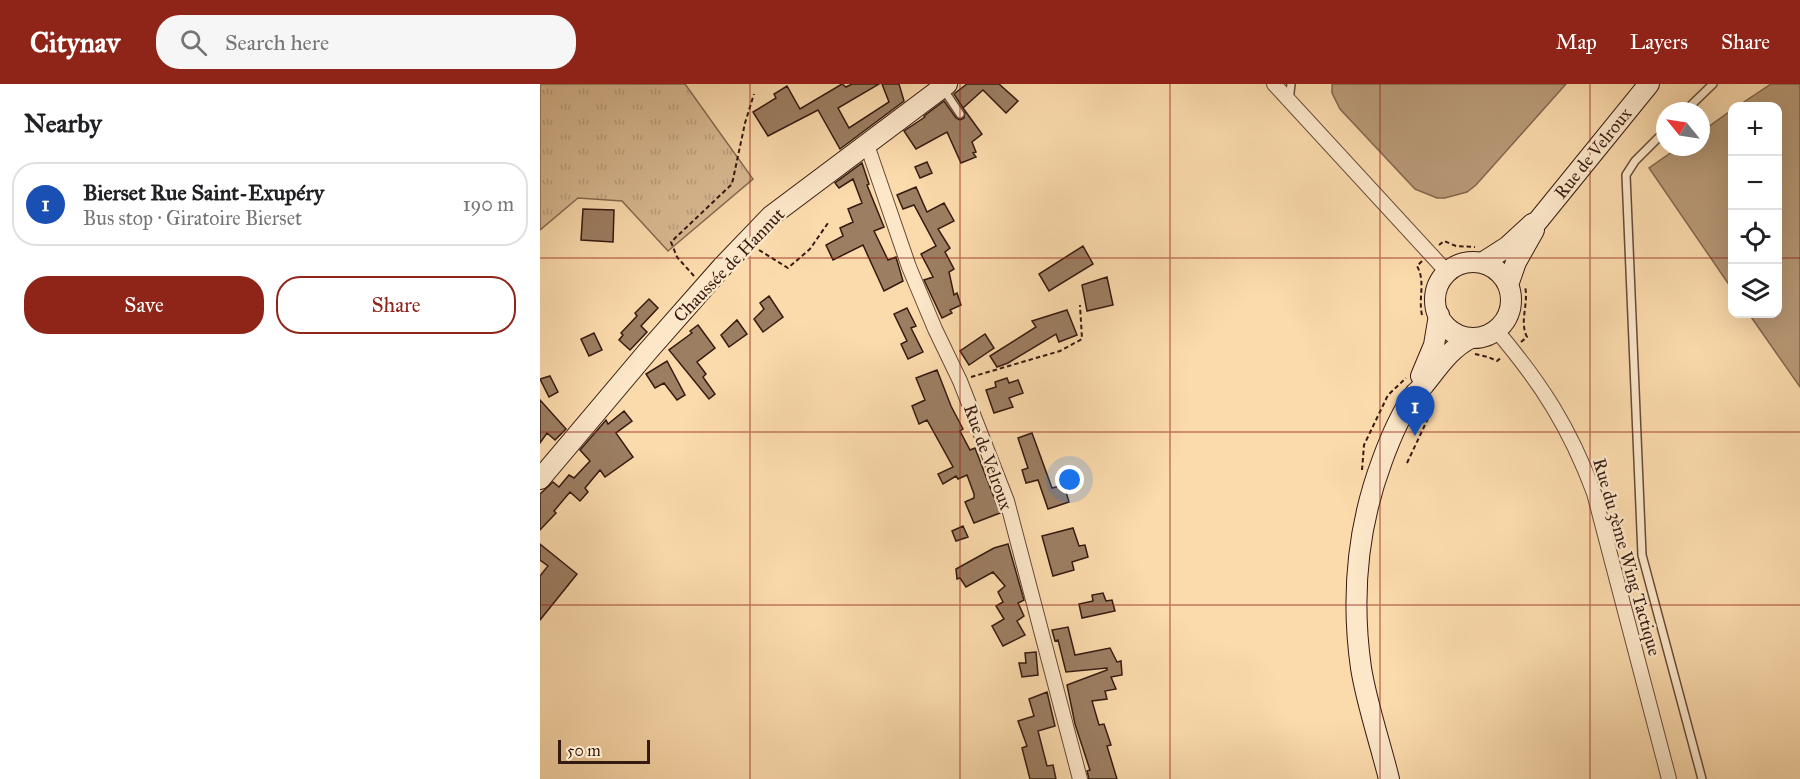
<!DOCTYPE html>
<html lang="en">
<head>
<meta charset="utf-8">
<style>
  :root { --surface:#fff; --page:#f6f6f6; --text:#202124; --muted:#757577; --line:#e0e0e0; --accent:#8f2418 }
  body { margin:0; font-family:"IM FELL Great Primer",serif; background:var(--page); color:var(--text) }
  .controls { position:absolute; right:18px; top:18px; display:grid; overflow:hidden; border-radius:12px; box-shadow:0 6px 24px #0002 }
  .controls button { width:54px; height:54px; display:grid; place-items:center; padding:0; border:0; border-bottom:2px solid var(--line); background:var(--surface); color:var(--text); font:30px sans-serif }
  .compass { position:absolute; left:1116px; top:18px; width:54px; height:54px; border-radius:50%; background:var(--surface); box-shadow:0 6px 24px #0002; rotate:300deg }
  .scale { position:absolute; left:18px; bottom:15px; width:92px; box-sizing:border-box; padding-left:6px; border:3px solid #351a11; border-top:0; font-size:16px; line-height:21px; white-space:nowrap; color:#351a11; -webkit-text-stroke:4px #fce7c9; paint-order:stroke }
  .you { position:absolute; left:530px; top:396px; width:21px; height:21px; margin:-15px; border:4px solid #fff; border-radius:50%; background:#1a73e8; box-shadow:0 0 0 9px #1a73e833 }
  .badge { display:grid; place-items:center; width:39px; height:39px; border-radius:50%; background:var(--accent); color:#fff; font-size:20px; font-weight:700 }
  .pin { position:absolute; translate:-50% -50px; filter:drop-shadow(0 2px 3px #0008) }
  .pin::after { content:''; position:absolute; top:32px; width:21px; height:18px; background:inherit; clip-path:polygon(0 0,100% 0,50% 100%) }
  .list { margin:0; padding:0; list-style:none }
  h2 { display:flex; justify-content:space-between; align-items:center; height:78px; margin:0; padding:0 24px; font-size:26px }
  h2 small { font-size:20px; font-weight:400; color:var(--muted) }
  .list li { display:grid; grid-template-columns:39px 1fr auto; gap:18px; align-items:center; box-sizing:border-box; height:84px; margin:0 12px 12px; padding:0 12px; border:2px solid var(--line); border-radius:24px }
  .list b { display:block; font-size:22px; white-space:nowrap }
  .list p { margin:0; font-size:20px; white-space:nowrap; color:var(--muted) }
  .list em { font-size:20px; font-style:normal; color:var(--muted) }
  .actions { display:flex; gap:12px; padding:18px 24px }
  .actions a { flex:1; padding:14px 0; border:2px solid var(--accent); border-radius:24px; text-align:center; font-size:21px; color:var(--accent) }
  .actions .main { background:var(--accent); color:#fff }
  .icon { flex:none; width:33px; height:33px; fill:none; stroke:currentColor; stroke-width:2; stroke-linecap:round; stroke-linejoin:round }
  .map { position:relative; flex:none; width:1260px; height:695px; overflow:hidden }
  header { display:flex; align-items:center; gap:36px; box-sizing:border-box; height:84px; padding:0 30px; background:var(--accent); color:#fff }
  header strong { font-size:28px }
  nav { display:flex; gap:33px; margin-inline-start:auto; font-size:21px }
  .search { width:420px; height:54px; background:var(--page); display:flex; align-items:center; gap:15px; box-sizing:border-box; padding:0 21px; border-radius:24px; color:var(--muted); font-size:22px }
  main { display:flex }
  aside { flex:1; background:var(--surface) }
  .map>svg:first-child { display:block }
</style>
</head>
<body>
<header>
<strong>Citynav</strong>
<div class="search"><svg class="icon" aria-label="search" viewBox="0 0 24 24"><circle cx="10" cy="10" r="6"/><path d="M15 15l6 6"/></svg>Search here</div>
<nav><a>Map</a><a>Layers</a><a>Share</a></nav>
</header>
<main>
<aside>
<h2>Nearby<small></small></h2>
<ul class="list">
<li><span class="badge" style="background:#1a4fb4">1</span><div><b>Bierset Rue Saint-Exupéry</b><p>Bus stop · Giratoire Bierset</p></div><em>190 m</em></li>
</ul>
<div class="actions"><a class="main">Save</a><a>Share</a></div>
</aside>
<div class="map">
<svg width="1260" height="695" viewBox="0 0 1260 695">
  <defs>
    <pattern id="grass-tufts" width="24" height="20" patternUnits="userSpaceOnUse" patternTransform="scale(1.5)"><rect width="24" height="20" fill="#d9b992"/><path d="M3 7l-1-3M5 7V3M7 7l1-3M15 17l-1-3M17 17v-4M19 17l1-3" fill="none" stroke="#bb9e7d"/></pattern>
  </defs>
  <rect width="100%" height="100%" fill="#fbdaac"/>
  <filter id="stains"><feTurbulence type="fractalNoise" baseFrequency=".00333" numOctaves="4"/><feColorMatrix values="0 0 0 0 .2 0 0 0 0 .09 0 0 0 0 .02 0 0 0 .5 -.17"/></filter>
  <radialGradient id="worn" r=".72"><stop offset=".6" stop-color="#630" stop-opacity="0"/><stop offset="1" stop-color="#630" stop-opacity=".3"/></radialGradient>
  <path fill="url(#grass-tufts)" stroke="#876a52" stroke-width="1.5" d="M 0,0 L 145,0 L 213,95 L 128,167 L 82,117 L 38,114 L 0,146 Z"/>
  <path fill="#b89977" stroke="#84664e" stroke-width="1.5" d="M 792,0 L 1026,0 L 936,101 L 927,108 L 905,114 L 897,114 L 875,105 L 800,25 L 792,9 Z
    M 1231,0 L 1260,0 L 1260,303 L 1209,230 L 1238,230 L 1238,22 L 1198,22 Z
    M 1192,26 L 1192,205 L 1109,84 L 1139,63 L 1161,63 L 1161,48 Z"/>
  <path fill="#9c7e62" stroke="#351a11" stroke-width="1.5" d="M 302,0 L 306,3 L 312,0 L 339,0 L 298,24 L 309,44 L 349,18 L 342,0 L 359,0 L 364,17 L 300,65 L 278,26 L 228,52 L 213,28 L 236,14 L 234,10 L 247,2 L 260,25 Z
    M 427,0 L 459,0 L 478,17 L 466,29 L 443,6 L 423,24 L 442,50 L 432,58 L 436,68 L 433,69 L 436,73 L 421,79 L 407,48 L 376,65 L 364,47 L 385,33 L 384,32 L 404,17 L 416,34 L 420,36 L 424,34 L 425,27 L 414,10 Z
    M 387,78 L 392,89 L 380,94 L 375,83 Z
    M 322,79 L 329,100 L 327,101 L 344,143 L 334,147 L 348,176 L 356,173 L 363,197 L 344,207 L 323,161 L 293,176 L 286,161 L 303,152 L 300,144 L 313,138 L 308,125 L 322,119 L 313,95 L 299,104 L 295,99 Z
    M 376,103 L 387,128 L 404,119 L 414,137 L 398,145 L 410,164 L 405,168 L 414,185 L 409,188 L 414,211 L 417,209 L 421,221 L 410,226 L 412,229 L 402,234 L 384,196 L 393,193 L 381,170 L 396,162 L 374,121 L 363,125 L 357,111 Z
    M 43,125 L 74,126 L 73,158 L 41,156 Z
    M 543,162 L 553,180 L 509,207 L 499,190 Z
    M 567,193 L 573,221 L 547,227 L 542,201 Z
    M 229,212 L 243,233 L 223,248 L 214,235 L 224,225 L 220,219 Z
    M 109,215 L 118,224 L 101,242 L 107,248 L 90,266 L 79,256 L 83,251 L 81,249 L 97,232 L 95,229 Z
    M 367,224 L 376,242 L 371,244 L 383,268 L 368,275 L 361,260 L 367,257 L 354,230 Z
    M 527,226 L 537,251 L 519,258 L 516,250 L 468,279 L 457,283 L 450,272 L 496,243 L 492,237 Z
    M 197,236 L 207,250 L 189,263 L 181,251 Z
    M 158,241 L 175,264 L 157,278 L 166,290 L 163,293 L 175,310 L 169,315 L 129,266 L 152,249 L 150,247 Z
    M 54,249 L 62,266 L 49,272 L 41,255 Z
    M 445,250 L 454,264 L 429,281 L 420,267 Z
    M 127,277 L 145,311 L 137,316 L 124,299 L 115,304 L 106,290 Z
    M 397,286 L 411,322 L 423,345 L 420,347 L 430,366 L 435,364 L 460,429 L 434,439 L 425,418 L 434,414 L 434,410 L 427,391 L 418,395 L 416,392 L 403,400 L 398,390 L 413,383 L 387,336 L 379,340 L 372,322 L 385,316 L 376,294 Z
    M 10,292 L 18,308 L 9,313 L 0,295 Z
    M 467,294 L 469,299 L 478,296 L 483,309 L 469,314 L 473,323 L 454,329 L 446,306 L 456,303 L 455,298 Z
    M 0,316 L 26,345 L 15,356 L 7,349 L 0,359 Z
    M 84,327 L 92,337 L 76,349 L 93,373 L 65,393 L 60,386 L 45,404 L 48,408 L 40,417 L 30,408 L 14,427 L 16,429 L 0,446 L 0,410 L 13,398 L 19,403 L 29,391 L 34,394 L 50,377 L 40,366 L 66,336 L 68,340 Z
    M 492,349 L 512,404 L 524,401 L 529,418 L 508,425 L 498,396 L 486,399 L 482,386 L 488,384 L 478,354 Z
    M 423,442 L 428,453 L 416,457 L 412,447 Z
    M 533,444 L 539,462 L 545,461 L 548,473 L 532,478 L 534,486 L 513,492 L 502,452 Z
    M 0,460 L 37,490 L 0,536 L 0,492 L 8,482 L 0,476 Z
    M 468,460 L 484,516 L 478,519 L 484,532 L 477,537 L 485,551 L 463,562 L 452,542 L 464,535 L 456,522 L 463,518 L 458,508 L 465,502 L 453,488 L 426,503 L 420,494 L 417,495 L 416,485 L 454,464 Z
    M 563,509 L 566,517 L 572,516 L 575,527 L 542,534 L 539,520 L 553,517 L 552,511 Z
    M 528,543 L 535,571 L 570,564 L 577,578 L 581,577 L 582,591 L 571,593 L 576,605 L 565,607 L 567,615 L 552,617 L 559,641 L 564,640 L 571,661 L 567,662 L 577,695 L 549,695 L 547,687 L 550,686 L 535,640 L 527,601 L 567,586 L 567,584 L 526,588 L 518,556 L 515,557 L 512,546 Z
    M 496,568 L 498,591 L 482,593 L 479,579 L 486,579 L 485,569 Z
    M 507,608 L 515,642 L 498,647 L 507,682 L 513,681 L 516,695 L 490,695 L 482,664 L 487,662 L 478,637 L 494,632 L 489,615 Z"/>
  <g fill="none" stroke-linecap="round" stroke-linejoin="round">
    <g stroke="#664a38" stroke-width="10">
      <path id="lane" d="M 404,6 L 420,30
        M 749,17 L 751,0
        M 1145,27 L 1173,0
        M 1125,47 L 1095,77 L 1086,91 L 1102,471 L 1162,695"/>
    </g>
    <g stroke="#664a38" stroke-width="16">
      <path id="street" d="M 734,0 L 907,188
        M 327,61 L 369,183 L 395,245 L 420,297 L 467,417 L 540,695
        M 956,246 C 1001,299 1030,344 1054,409 L 1129,695"/>
    </g>
    <g stroke="#351a11" stroke-width="22">
      <path id="secondary" d="M895 216a38 38 0 1 1 76 0a38 38 0 1 1-76 0Z
        M 942,179 L 967,163 L 992,140 L 997,138 L 1109,0
        M 968,201 L 976,178 L 994,146
        M 881,292 L 894,261 L 899,231
        M 0,395 L 108,267 L 182,183 L 231,132 L 407,0
        M 849,695 C 840,658 827,621 821,584 C 811,513 817,444 842,377 C 850,355 860,331 874,311 C 876,307 880,306 883,302 C 898,284 909,265 931,254"/>
    </g>
    <path stroke="#351a11" stroke-width="2" stroke-dasharray="4.5 3" stroke-linecap="butt" d="M 899,161 L 904,157 L 916,162 L 935,163
      M 219,166 L 248,184 L 270,165 L 288,139
      M 882,177 L 877,182 C 886,198 878,214 882,231
      M 154,192 L 137,173 L 131,158 L 192,100 L 205,39 L 214,10
      M 981,258 L 987,253 C 979,237 989,220 985,202
      M 935,270 L 948,273 L 957,277 L 962,273
      M 431,293 L 520,267 L 542,255 L 540,221
      M 867,379 L 891,328 L 892,315
      M 822,386 L 824,361 L 848,311 L 866,294"/>
    <use href="#lane" stroke="#fce7c9" stroke-width="7"/>
    <use href="#street" stroke="#fce7c9" stroke-width="14"/>
    <use href="#secondary" stroke="#fce7c9" stroke-width="20"/>
  </g>
  <path fill="none" stroke="#8f2418" stroke-width="1.5" stroke-opacity="0.55" d="M 210,0 L 210,695M 420,0 L 420,695M 630,0 L 630,695M 840,0 L 840,695M 1050,0 L 1050,695M 0,174 L 1192,174M 1238,174 L 1260,174M 0,348 L 1260,348M 0,521 L 1260,521"/>
  <g text-anchor="middle" dominant-baseline="central" stroke-width="5" stroke-linejoin="round" paint-order="stroke">
    <g font-size="18" fill="#351a11" stroke="#fce7c9">
      <text transform="translate(1053 69) rotate(-51)">Rue de Velroux</text>
      <text transform="translate(189 181) rotate(-46)">Chaussée de Hannut</text>
      <text transform="translate(448 373) rotate(70)">Rue de Velroux</text>
      <text transform="translate(1087 473) rotate(74)">Rue du 3ème Wing Tactique</text>
    </g>
  </g>
  <rect width="100%" height="100%" filter="url(#stains)"/>
  <rect width="100%" height="100%" fill="url(#worn)"/>
</svg>
<div class="controls">
<button>+</button>
<button>−</button>
<button><svg class="icon" aria-label="locate" viewBox="0 0 24 24"><circle cx="12" cy="12" r="6"/><path d="M12 2v4M12 18v4M2 12h4M18 12h4"/></svg></button>
<button><svg class="icon" aria-label="layers" viewBox="0 0 24 24"><path d="M12 4l9 5-9 5-9-5zM3 14l9 5 9-5"/></svg></button>
</div>
<svg class="compass" viewBox="-18 -18 36 36"><path d="M0-13l5 13h-10z" fill="#e53935"/><path d="M0 13l5-13h-10z" fill="#757577"/></svg>
<div class="scale">50 m</div>
<div class="you"></div>
<div class="pin badge" style="left:875px;top:352px;background:#1a4fb4">1</div>
</div>
</main>
</body>
</html>
